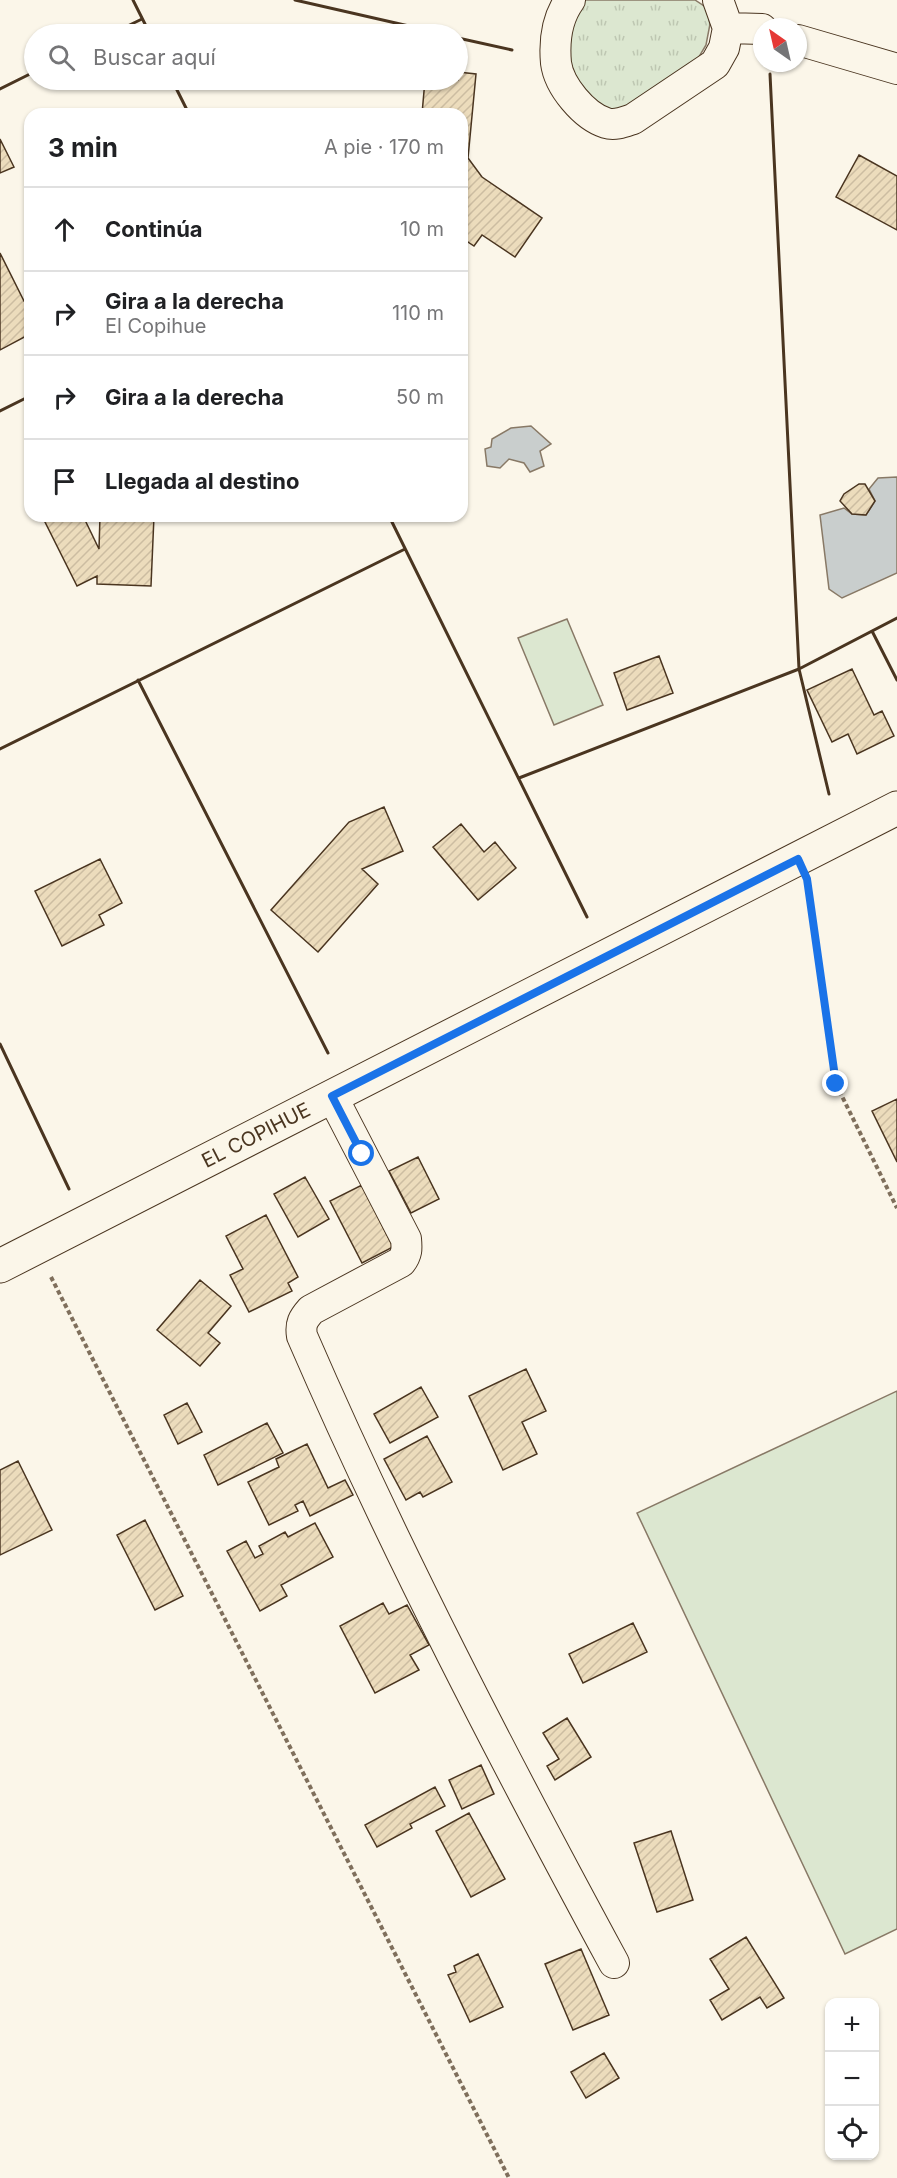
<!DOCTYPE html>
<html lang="es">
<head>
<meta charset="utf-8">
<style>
  :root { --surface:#fff; --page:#f6f6f6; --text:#202124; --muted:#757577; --line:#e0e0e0 }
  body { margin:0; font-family:Inter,sans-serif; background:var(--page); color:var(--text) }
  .controls { position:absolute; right:18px; bottom:18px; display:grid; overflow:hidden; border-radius:12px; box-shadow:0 2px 4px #0004 }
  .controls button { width:54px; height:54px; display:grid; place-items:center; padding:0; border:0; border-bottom:2px solid var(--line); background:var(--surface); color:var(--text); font:30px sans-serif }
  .compass { position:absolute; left:753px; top:18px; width:54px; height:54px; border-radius:50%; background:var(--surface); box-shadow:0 2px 4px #0004; rotate:326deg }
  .stop { position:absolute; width:18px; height:18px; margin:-14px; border:4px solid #1a73e8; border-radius:50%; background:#fff }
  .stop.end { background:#1a73e8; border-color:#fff; box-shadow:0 2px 6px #0008 }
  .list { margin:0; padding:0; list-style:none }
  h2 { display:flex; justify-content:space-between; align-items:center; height:78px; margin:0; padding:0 24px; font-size:26px }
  h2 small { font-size:20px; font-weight:400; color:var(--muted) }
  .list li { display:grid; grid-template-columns:39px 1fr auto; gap:18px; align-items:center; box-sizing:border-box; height:84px; padding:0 24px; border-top:2px solid var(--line) }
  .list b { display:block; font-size:22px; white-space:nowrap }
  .list p { margin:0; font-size:20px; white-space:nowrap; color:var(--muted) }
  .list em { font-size:20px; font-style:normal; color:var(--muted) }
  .icon { flex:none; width:33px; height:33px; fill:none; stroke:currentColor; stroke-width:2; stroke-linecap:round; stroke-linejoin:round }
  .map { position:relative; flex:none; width:897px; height:2178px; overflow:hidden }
  .search { position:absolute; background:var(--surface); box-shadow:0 2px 4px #0004; left:24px; top:24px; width:444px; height:66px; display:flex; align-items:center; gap:15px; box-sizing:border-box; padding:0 21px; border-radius:33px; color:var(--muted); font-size:22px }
  .panel { position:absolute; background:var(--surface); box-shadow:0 2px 4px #0004; left:24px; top:108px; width:444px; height:414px; border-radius:18px }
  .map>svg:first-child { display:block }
</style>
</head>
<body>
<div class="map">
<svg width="897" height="2178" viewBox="0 0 897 2178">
  <defs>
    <pattern id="grass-tufts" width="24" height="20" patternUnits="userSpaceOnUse" patternTransform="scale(1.5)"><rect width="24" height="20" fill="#dce7d0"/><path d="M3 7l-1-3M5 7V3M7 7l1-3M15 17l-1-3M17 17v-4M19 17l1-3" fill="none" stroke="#bec7b2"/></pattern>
    <pattern id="building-hatch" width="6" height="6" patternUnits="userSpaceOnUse" patternTransform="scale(1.5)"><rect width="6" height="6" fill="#ecdcbc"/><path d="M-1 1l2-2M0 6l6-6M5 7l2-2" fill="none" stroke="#ccbda1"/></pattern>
  </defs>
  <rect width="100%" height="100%" fill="#fbf6e9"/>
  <path fill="url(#grass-tufts)" stroke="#887966" stroke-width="1.5" d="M 585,0 L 695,0 L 707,8 L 710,24 L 706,45 L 696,62 L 623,113 L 604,114 L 586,98 L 567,59 L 574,17 Z"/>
  <path fill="#dce7d0" stroke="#887966" stroke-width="1.5" d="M 567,619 L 603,705 L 554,725 L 518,638 Z
    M 897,1391 L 897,1929 L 845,1954 L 637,1513 Z"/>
  <path fill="#c9cecd" stroke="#887966" stroke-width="1.5" d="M 531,426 L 551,444 L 540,451 L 544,466 L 530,472 L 524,463 L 509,459 L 500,468 L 487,466 L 485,449 L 491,447 L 492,439 L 511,428 Z
    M 897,477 L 897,573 L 842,598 L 829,589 L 820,515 L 844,508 L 852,514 L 866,515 L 875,501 L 869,489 L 878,478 Z"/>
  <path fill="url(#building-hatch)" stroke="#4a3520" stroke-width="1.5" d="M 458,72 L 476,74 L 468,158 L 482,177 L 542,218 L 515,257 L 482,235 L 474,246 L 462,238 L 462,114 L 422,114 L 425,80 L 458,80 Z
    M 0,139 L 14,167 L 0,173 Z
    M 859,155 L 897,176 L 897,230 L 836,197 Z
    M 0,253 L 24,301 L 30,298 L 30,334 L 0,350 Z
    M 859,484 L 865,484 L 875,501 L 866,515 L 852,514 L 840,501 L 844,494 Z
    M 56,516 L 83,516 L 99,549 L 100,516 L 154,516 L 151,586 L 97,584 L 97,576 L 77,586 L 45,522 Z
    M 659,656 L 673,693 L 627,710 L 614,673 Z
    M 852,669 L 874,715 L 882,711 L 894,736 L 857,754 L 848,734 L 832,742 L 807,690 Z
    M 384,807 L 403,851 L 362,869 L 378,884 L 318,952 L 271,910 L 349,822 Z
    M 461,824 L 484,852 L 495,842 L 516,868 L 478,900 L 433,847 Z
    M 100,859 L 122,903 L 99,915 L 104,925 L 62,946 L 35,891 Z
    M 897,1099 L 897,1162 L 872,1111 Z
    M 418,1157 L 439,1199 L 411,1213 L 389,1171 Z
    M 305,1177 L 329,1219 L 298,1237 L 274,1194 Z
    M 362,1185 L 393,1247 L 362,1263 L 330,1201 Z
    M 266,1215 L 298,1277 L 288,1283 L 292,1291 L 249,1312 L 230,1275 L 243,1269 L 226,1236 Z
    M 200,1280 L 231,1306 L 208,1333 L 220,1343 L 200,1366 L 157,1330 Z
    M 526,1369 L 546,1411 L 522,1422 L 537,1454 L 503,1470 L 469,1396 Z
    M 421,1387 L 438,1417 L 390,1443 L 374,1414 Z
    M 187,1403 L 202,1432 L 178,1444 L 164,1415 Z
    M 267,1423 L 283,1453 L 218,1485 L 204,1455 Z
    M 427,1436 L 452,1482 L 423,1497 L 420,1492 L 406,1500 L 384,1459 Z
    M 307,1444 L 328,1488 L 345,1480 L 353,1495 L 310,1516 L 303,1501 L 295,1505 L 298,1511 L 269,1525 L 248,1482 L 279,1467 L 276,1459 Z
    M 18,1461 L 52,1530 L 0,1555 L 0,1470 Z
    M 145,1520 L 183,1596 L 155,1610 L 117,1535 Z
    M 315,1523 L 333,1557 L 281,1585 L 287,1596 L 260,1611 L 227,1551 L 246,1541 L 255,1558 L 263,1554 L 259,1546 L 285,1532 L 288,1537 Z
    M 383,1603 L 389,1614 L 407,1605 L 429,1645 L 410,1655 L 419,1670 L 375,1693 L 340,1626 Z
    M 633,1623 L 647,1652 L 583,1683 L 569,1654 Z
    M 567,1718 L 591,1757 L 555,1780 L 547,1766 L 559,1759 L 543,1733 Z
    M 481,1765 L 494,1794 L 462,1809 L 449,1780 Z
    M 435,1787 L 445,1806 L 410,1824 L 412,1828 L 377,1847 L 365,1825 Z
    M 469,1813 L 505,1879 L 471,1897 L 436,1831 Z
    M 671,1831 L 693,1900 L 657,1912 L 634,1843 Z
    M 746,1937 L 784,1998 L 767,2008 L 760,1997 L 722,2020 L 710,2000 L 729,1989 L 710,1959 Z
    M 581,1949 L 609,2015 L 573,2030 L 545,1964 Z
    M 478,1954 L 503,2007 L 470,2022 L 448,1975 L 456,1972 L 454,1966 Z
    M 604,2053 L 619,2078 L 586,2098 L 571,2072 Z"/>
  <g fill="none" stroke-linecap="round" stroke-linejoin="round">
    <g stroke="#4a3520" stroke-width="32">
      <path id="minor" d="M 570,0 C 557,18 554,41 556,63 C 559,86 584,116 606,123 C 615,126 624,122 633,119 L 715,64 L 724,48 L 728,28 L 718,0
        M 728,28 L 762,29
        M 798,40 L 897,69
        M 332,1096 L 406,1239 C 407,1249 407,1254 401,1262 L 311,1310 C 303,1319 300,1324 302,1336 C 395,1551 503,1758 614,1963"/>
    </g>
    <g stroke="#4a3520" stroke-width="35">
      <path id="secondary" d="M 0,1266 L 897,808"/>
    </g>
    <path stroke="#7f6f5c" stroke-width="4" stroke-dasharray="4.5 3" stroke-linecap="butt" d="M 809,891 L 836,1084 L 897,1208
      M 51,1277 L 509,2178"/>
    <use href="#minor" stroke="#fbf6e9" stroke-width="30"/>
    <use href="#secondary" stroke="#fbf6e9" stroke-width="33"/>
    <path stroke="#4a3520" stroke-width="3" d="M 133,0 L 150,34
      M 295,0 L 444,34
      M 111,34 L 142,19
      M 458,38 L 512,50
      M 770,74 L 799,669 L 829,794
      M 172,80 L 189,114
      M 0,89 L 34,72
      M 0,411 L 30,396
      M 389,516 L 587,917
      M 872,631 L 897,680
      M 138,680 L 328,1053
      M 0,749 L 405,549
      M 519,778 L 799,669 L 897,618
      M 0,1044 L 69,1189"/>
  </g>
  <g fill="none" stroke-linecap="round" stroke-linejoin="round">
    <path stroke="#1a73e8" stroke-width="8" d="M 362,1154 L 332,1096 L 798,859 L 807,879 L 836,1084"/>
  </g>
  <g text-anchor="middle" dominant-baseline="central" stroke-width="4.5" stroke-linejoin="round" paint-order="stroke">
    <g font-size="20" fill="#4a3520" stroke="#fbf6e9">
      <text transform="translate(256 1135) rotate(-27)">EL COPIHUE</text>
    </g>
  </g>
</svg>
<div class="controls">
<button>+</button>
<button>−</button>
<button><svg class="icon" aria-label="locate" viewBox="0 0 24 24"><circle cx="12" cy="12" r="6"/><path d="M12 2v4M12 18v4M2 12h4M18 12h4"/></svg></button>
</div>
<svg class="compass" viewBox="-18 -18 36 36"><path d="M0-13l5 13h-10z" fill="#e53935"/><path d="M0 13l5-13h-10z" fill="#757577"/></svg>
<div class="stop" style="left:362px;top:1154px"></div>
<div class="stop end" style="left:836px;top:1084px"></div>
<div class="search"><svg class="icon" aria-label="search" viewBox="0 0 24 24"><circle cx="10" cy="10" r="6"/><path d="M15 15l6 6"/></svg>Buscar aquí</div>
<section class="panel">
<h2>3 min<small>A pie · 170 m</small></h2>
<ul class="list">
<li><svg class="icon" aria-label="ahead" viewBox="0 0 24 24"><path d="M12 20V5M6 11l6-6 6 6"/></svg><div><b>Continúa</b></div><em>10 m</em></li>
<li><svg class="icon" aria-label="right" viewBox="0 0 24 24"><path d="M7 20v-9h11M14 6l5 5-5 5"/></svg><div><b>Gira a la derecha</b><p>El Copihue</p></div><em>110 m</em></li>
<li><svg class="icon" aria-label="right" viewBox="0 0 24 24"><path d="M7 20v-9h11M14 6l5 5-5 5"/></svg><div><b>Gira a la derecha</b></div><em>50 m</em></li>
<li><svg class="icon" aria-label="arrive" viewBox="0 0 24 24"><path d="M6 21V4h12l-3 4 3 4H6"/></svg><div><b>Llegada al destino</b></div></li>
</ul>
</section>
</div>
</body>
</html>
